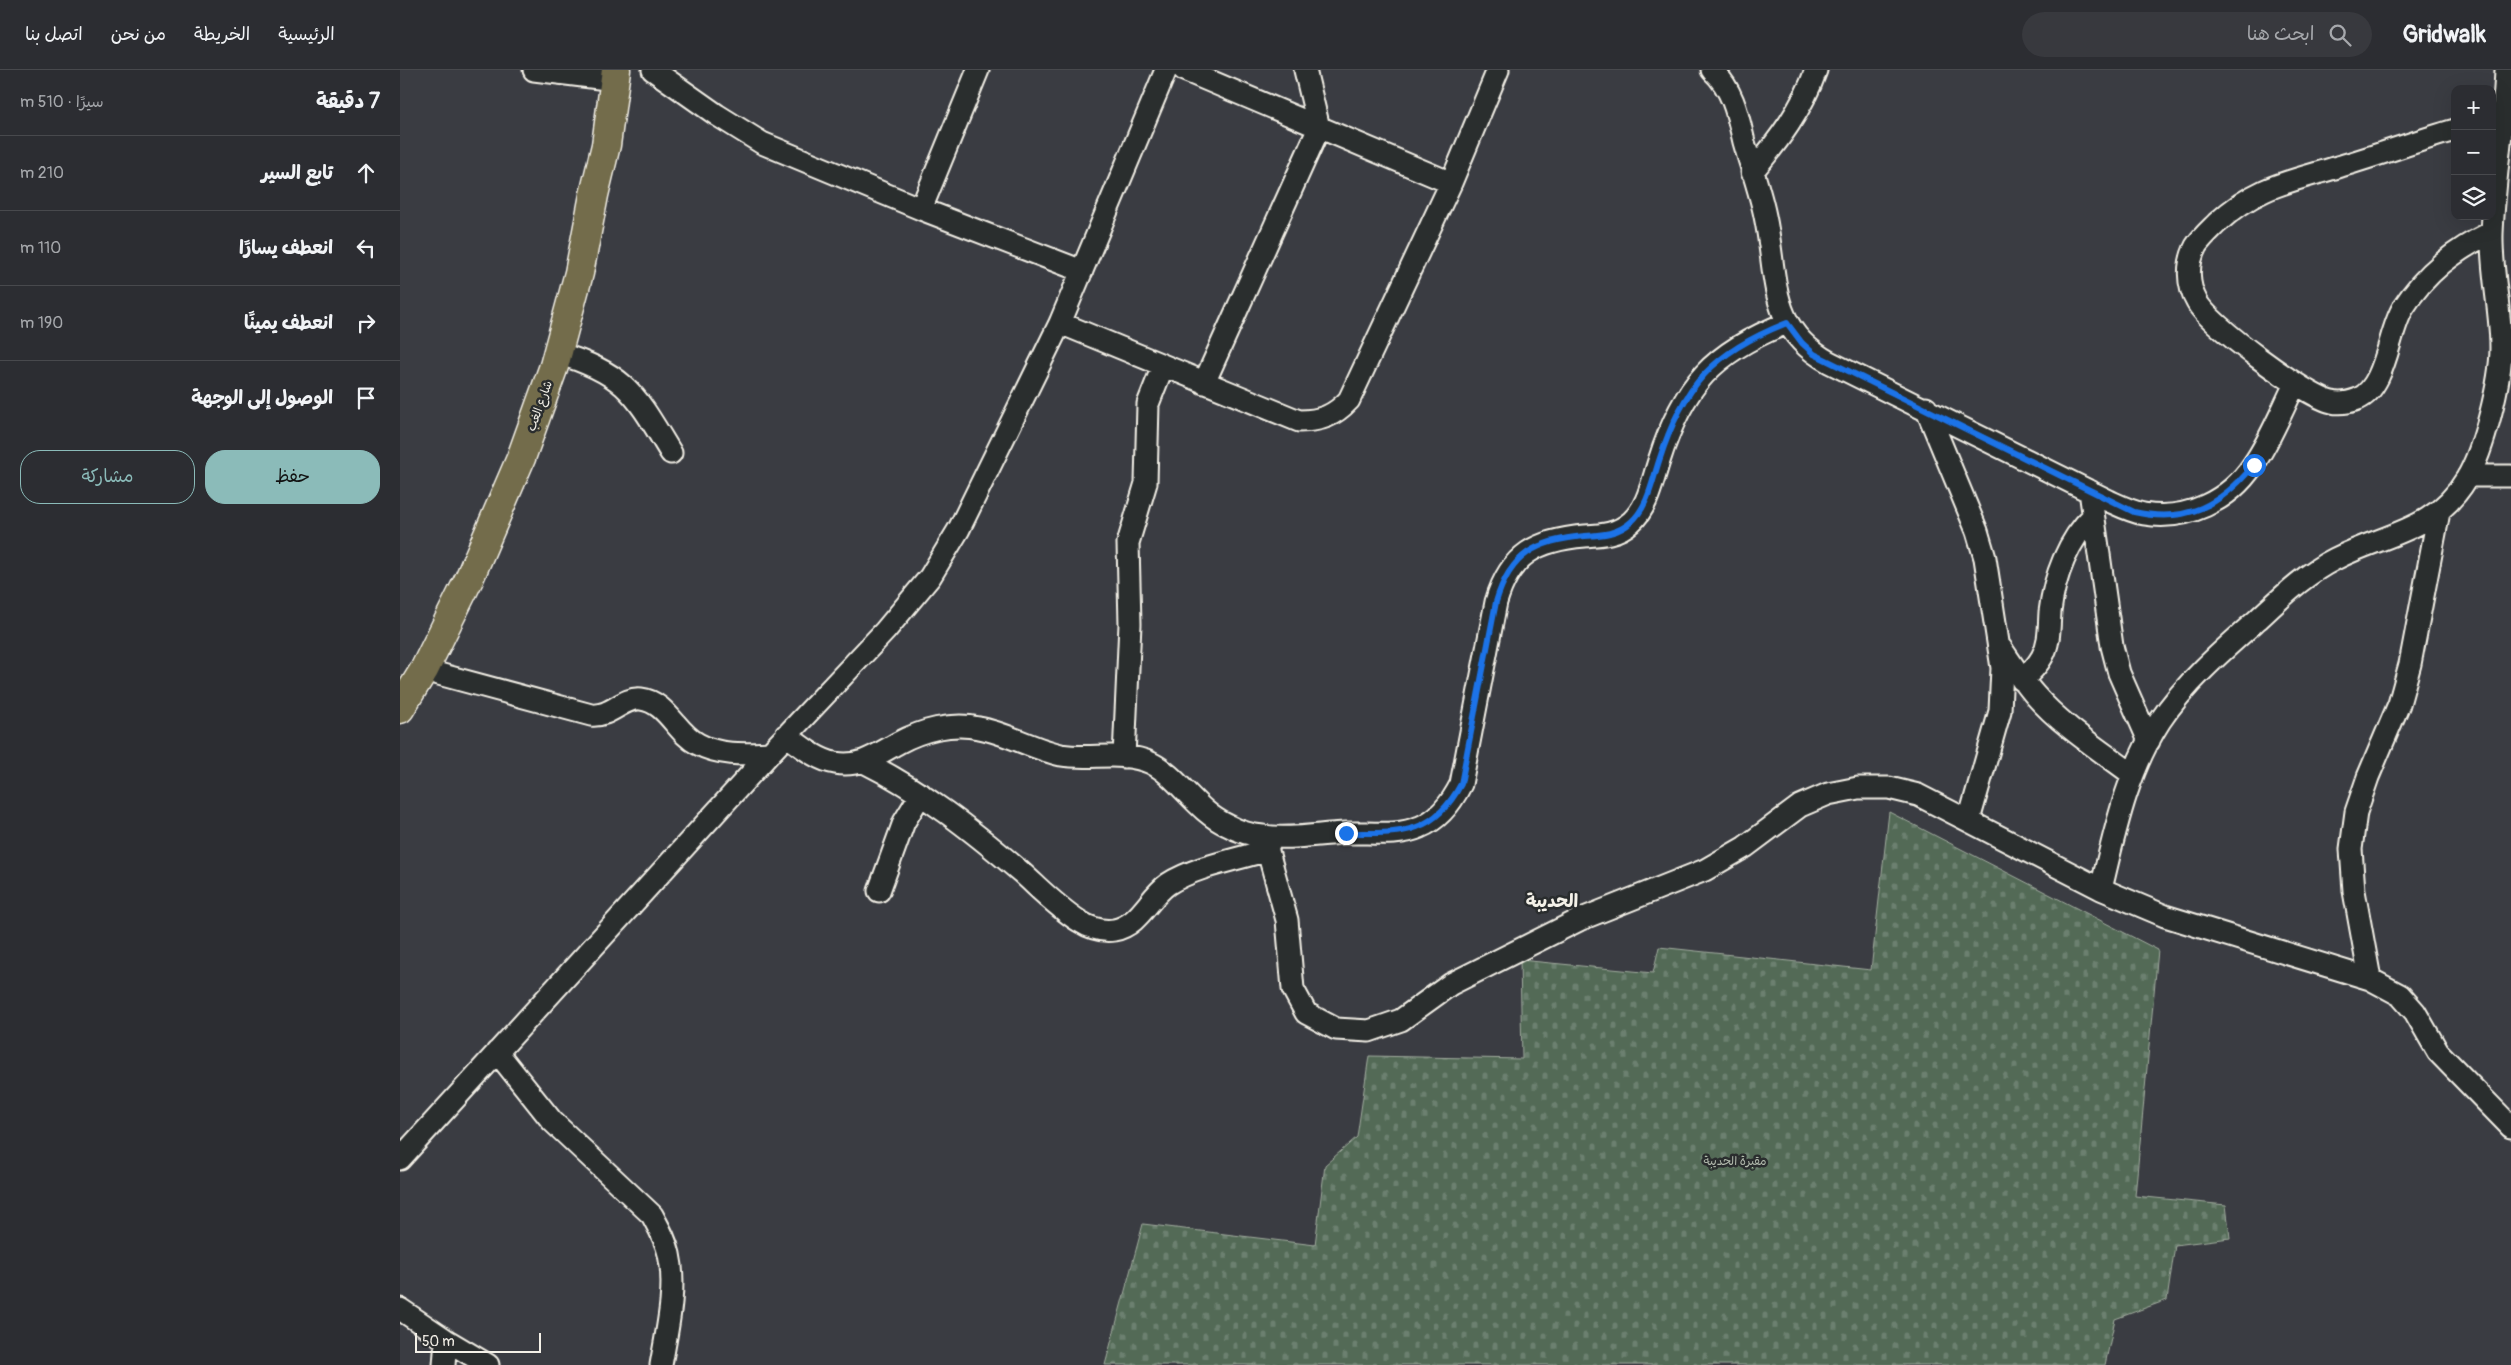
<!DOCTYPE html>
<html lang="ar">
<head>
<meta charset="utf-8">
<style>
  :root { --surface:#2c2d32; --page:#38393e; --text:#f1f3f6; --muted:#a6a8ac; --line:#48494d; --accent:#8bbbb9 }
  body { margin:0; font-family:Pangolin,"Playpen Sans Arabic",sans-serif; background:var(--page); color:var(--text); direction:rtl }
  .controls { position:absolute; right:15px; top:15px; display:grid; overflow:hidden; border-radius:10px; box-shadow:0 5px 20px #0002 }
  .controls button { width:45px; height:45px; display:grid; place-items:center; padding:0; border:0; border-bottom:1px solid var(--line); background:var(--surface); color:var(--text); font:25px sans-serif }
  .scale { position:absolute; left:15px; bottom:12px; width:126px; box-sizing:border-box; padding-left:5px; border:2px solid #f4f1e8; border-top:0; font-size:14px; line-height:18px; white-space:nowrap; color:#f4f1e8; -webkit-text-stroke:4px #2a2d2e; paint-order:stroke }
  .stop { position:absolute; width:15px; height:15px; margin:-11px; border:4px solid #1a73e8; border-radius:50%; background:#fff }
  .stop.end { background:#1a73e8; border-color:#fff; box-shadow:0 1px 5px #0008 }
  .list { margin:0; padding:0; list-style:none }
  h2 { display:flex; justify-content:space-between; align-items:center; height:65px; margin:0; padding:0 20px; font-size:21px }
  h2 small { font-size:16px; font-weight:400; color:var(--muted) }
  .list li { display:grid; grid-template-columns:32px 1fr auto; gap:15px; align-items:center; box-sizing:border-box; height:75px; padding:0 20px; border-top:1px solid var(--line) }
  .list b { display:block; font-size:19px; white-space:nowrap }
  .list em { font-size:16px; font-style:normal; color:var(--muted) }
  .actions { display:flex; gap:10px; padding:15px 20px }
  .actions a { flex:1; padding:11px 0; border:1px solid var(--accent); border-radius:20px; text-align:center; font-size:18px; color:var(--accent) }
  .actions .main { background:var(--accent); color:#111 }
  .icon { flex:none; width:28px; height:28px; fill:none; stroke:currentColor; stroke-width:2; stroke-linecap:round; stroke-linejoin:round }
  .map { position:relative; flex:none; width:2111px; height:1295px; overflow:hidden; direction:ltr }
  header { display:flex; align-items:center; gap:30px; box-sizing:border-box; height:70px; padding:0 25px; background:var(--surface); border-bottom:1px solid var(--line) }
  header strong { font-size:24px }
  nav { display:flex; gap:28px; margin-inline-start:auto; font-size:18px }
  .search { width:350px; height:45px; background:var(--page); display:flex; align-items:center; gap:12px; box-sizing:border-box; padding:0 18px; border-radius:28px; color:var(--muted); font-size:19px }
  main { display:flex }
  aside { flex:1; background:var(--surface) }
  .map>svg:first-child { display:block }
</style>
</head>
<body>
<header>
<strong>Gridwalk</strong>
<div class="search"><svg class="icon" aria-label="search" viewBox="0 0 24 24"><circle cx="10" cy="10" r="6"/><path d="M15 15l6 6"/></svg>ابحث هنا</div>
<nav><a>الرئيسية</a><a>الخريطة</a><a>من نحن</a><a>اتصل بنا</a></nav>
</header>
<main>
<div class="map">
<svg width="2111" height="1295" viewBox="0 0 2111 1295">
  <defs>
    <pattern id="cemetery-stones" width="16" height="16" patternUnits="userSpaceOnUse" patternTransform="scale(1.25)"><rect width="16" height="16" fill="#526a57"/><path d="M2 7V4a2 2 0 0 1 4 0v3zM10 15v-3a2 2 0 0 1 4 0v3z" fill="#6c806f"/></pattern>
  </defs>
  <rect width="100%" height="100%" fill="#3a3c42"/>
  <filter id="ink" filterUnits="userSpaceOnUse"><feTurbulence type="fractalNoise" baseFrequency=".02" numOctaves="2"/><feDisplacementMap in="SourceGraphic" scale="10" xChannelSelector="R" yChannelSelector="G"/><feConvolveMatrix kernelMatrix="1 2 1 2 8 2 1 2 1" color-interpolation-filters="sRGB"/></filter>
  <g filter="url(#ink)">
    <path fill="url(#cemetery-stones)" stroke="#a3aea0" d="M 1489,742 L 1758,880 L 1735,1126 L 1826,1135 L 1830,1168 L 1775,1175 L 1767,1230 L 1715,1249 L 1705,1295 L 705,1295 L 743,1154 L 915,1175 L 925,1095 L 957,1067 L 969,986 L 1122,989 L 1120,890 L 1253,903 L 1259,877 L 1471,900 Z"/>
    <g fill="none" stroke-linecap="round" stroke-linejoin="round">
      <g stroke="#f4f1e8" stroke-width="25">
        <path id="minor" d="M 134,0 L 215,10
          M 253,0 L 317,45 L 362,73 L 521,139 L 682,201
          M 784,0 L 1051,113
          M 1312,0 C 1333,19 1338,46 1344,72 C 1351,97 1360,121 1365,146 C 1378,206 1367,258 1429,292 L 1709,431 C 1720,436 1732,442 1744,444 C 1787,451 1829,431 1853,395 C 1870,371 1882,340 1895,314
          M 2055,60 C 2016,71 1979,85 1941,96 C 1890,112 1858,115 1817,153 C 1810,160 1801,168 1796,176 C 1787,193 1787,215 1797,232 C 1808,254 1907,327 1932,332 C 1940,334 1950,332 1958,329 C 1986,317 1988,263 2003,238 C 2026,202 2055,180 2092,162
          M 1352,102 C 1379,70 1402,40 1416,0
          M 521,139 L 578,0
          M 660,253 L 899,351 C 921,351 934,346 949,330 L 1051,113 L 1098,0
          M 157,283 C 227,304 235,324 271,383
          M 804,313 L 919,58 L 905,0
          M 1526,338 L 1577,461 L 1585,488 L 1602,598 L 1600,641 L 1569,750
          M 2068,406 L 2111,406
          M 1690,421 L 1712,576 L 1719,603 L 1749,671
          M 1601,578 C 1612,594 1622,610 1635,625 C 1662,656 1700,680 1733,705
          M 24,600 L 191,645 C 212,647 222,627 241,629 C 267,632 276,663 298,674 C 320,686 346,684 370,683
          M 1622,610 C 1630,603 1637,596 1642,587 C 1650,573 1649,557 1650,542 C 1654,507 1668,470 1693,446
          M 386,665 C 401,676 417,690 435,693 C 460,698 478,684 498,673 C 522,660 552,652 579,658 C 607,663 633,679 661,685 C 691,690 723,680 751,693 C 778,706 796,741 827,755 C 838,761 850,765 863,766 C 890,770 918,764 946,763 C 970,762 997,767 1020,757 C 1040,749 1052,732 1061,714 L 1096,532 C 1110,484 1137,470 1185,466 C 1202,465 1218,464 1231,452 C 1248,437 1252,412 1259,391 C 1283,315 1313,282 1387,253
          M 724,687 L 730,554 L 728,473 L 746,413 L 748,334 L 763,296
          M 464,692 C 521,720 573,761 621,802 C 640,819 657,837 679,851 C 690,858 701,862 714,860 C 740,855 748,828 768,814 C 794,797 838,789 868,780
          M 864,767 L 887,850 L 893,919 L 906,943 L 936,959 L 969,961 L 1001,950 L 1051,914 L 1179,850 L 1305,800 L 1345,777 L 1400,736 L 1428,724 L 1458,718 L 1489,718 L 1518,725 L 1701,819 L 1765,846 L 1970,909 L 2000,925 L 2015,942 L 2038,982 L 2111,1057
          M 1701,819 C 1715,761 1727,702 1760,651 C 1785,613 1823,580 1857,550 C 1881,528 1905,504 1935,489 C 1986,463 2035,462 2067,408 C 2084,380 2101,310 2101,278 C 2101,240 2091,203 2092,164 C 2094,109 2104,55 2106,0
          M 479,821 L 504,752 L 521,724
          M 1970,909 L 1954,821 L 1951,779 L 1956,742 L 1968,707 L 1999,634 L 2010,594 L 2039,442
          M 97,982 L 152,1051 L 252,1145 C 259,1158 266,1170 269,1184 C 277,1219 267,1260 261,1295
          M 0,1089 L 370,683 L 485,561 L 530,507 L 559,459 L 660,253 L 766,0
          M 0,1239 L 46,1270 L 88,1295
          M 44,1295 L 46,1270"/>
      </g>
      <g stroke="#f4f1e8" stroke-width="31">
        <path id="major" d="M 0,639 L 24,600 L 69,509 L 121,388 L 154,296 L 179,203 L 194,125 L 206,75 L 216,0"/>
      </g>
      <use href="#minor" stroke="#2a2d2e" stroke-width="21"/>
      <use href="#major" stroke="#736c4b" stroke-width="28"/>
    </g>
  </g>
  <g fill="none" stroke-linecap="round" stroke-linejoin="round" filter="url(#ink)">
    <path stroke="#1a73e8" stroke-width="6" d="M 946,763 C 999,763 1033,767 1061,714 L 1096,532 C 1110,484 1137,470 1185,466 C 1202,465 1218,464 1231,452 C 1248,437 1252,412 1259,391 C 1283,315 1313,282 1387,253 L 1402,273 L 1414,284 L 1734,442 C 1787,454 1821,435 1854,395"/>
  </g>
  <g text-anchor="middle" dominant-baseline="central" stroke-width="5" stroke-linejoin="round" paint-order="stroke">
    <g font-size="12" fill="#f4f1e8" stroke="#2a2d2e">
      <text transform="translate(140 336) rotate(-70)">شارع الغب</text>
    </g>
    <g font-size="12" fill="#b3bbae" stroke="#2a2d2e">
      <text x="1335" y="1091">مقبرة الحديبة</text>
    </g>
    <g font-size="18" font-weight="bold" fill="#f4f1e8" stroke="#2a2d2e">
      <text x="1152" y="831">الحديبة</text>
    </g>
  </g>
</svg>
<div class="controls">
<button>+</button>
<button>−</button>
<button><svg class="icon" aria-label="layers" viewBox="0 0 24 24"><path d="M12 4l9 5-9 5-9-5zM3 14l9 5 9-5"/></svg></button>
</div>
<div class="scale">50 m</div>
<div class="stop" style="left:1854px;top:395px"></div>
<div class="stop end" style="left:946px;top:763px"></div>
</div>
<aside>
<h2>7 دقيقة<small>سيرًا · 510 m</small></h2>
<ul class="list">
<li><svg class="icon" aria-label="ahead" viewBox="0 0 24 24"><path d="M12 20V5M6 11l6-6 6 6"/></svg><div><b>تابع السير</b></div><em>210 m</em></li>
<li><svg class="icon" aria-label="left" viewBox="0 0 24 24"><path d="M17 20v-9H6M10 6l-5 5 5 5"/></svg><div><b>انعطف يسارًا</b></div><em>110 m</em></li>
<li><svg class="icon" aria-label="right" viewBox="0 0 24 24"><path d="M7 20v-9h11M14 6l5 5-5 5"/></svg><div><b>انعطف يمينًا</b></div><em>190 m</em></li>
<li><svg class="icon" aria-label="arrive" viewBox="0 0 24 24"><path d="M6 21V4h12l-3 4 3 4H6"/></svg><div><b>الوصول إلى الوجهة</b></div></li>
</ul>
<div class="actions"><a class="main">حفظ</a><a>مشاركة</a></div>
</aside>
</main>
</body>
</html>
